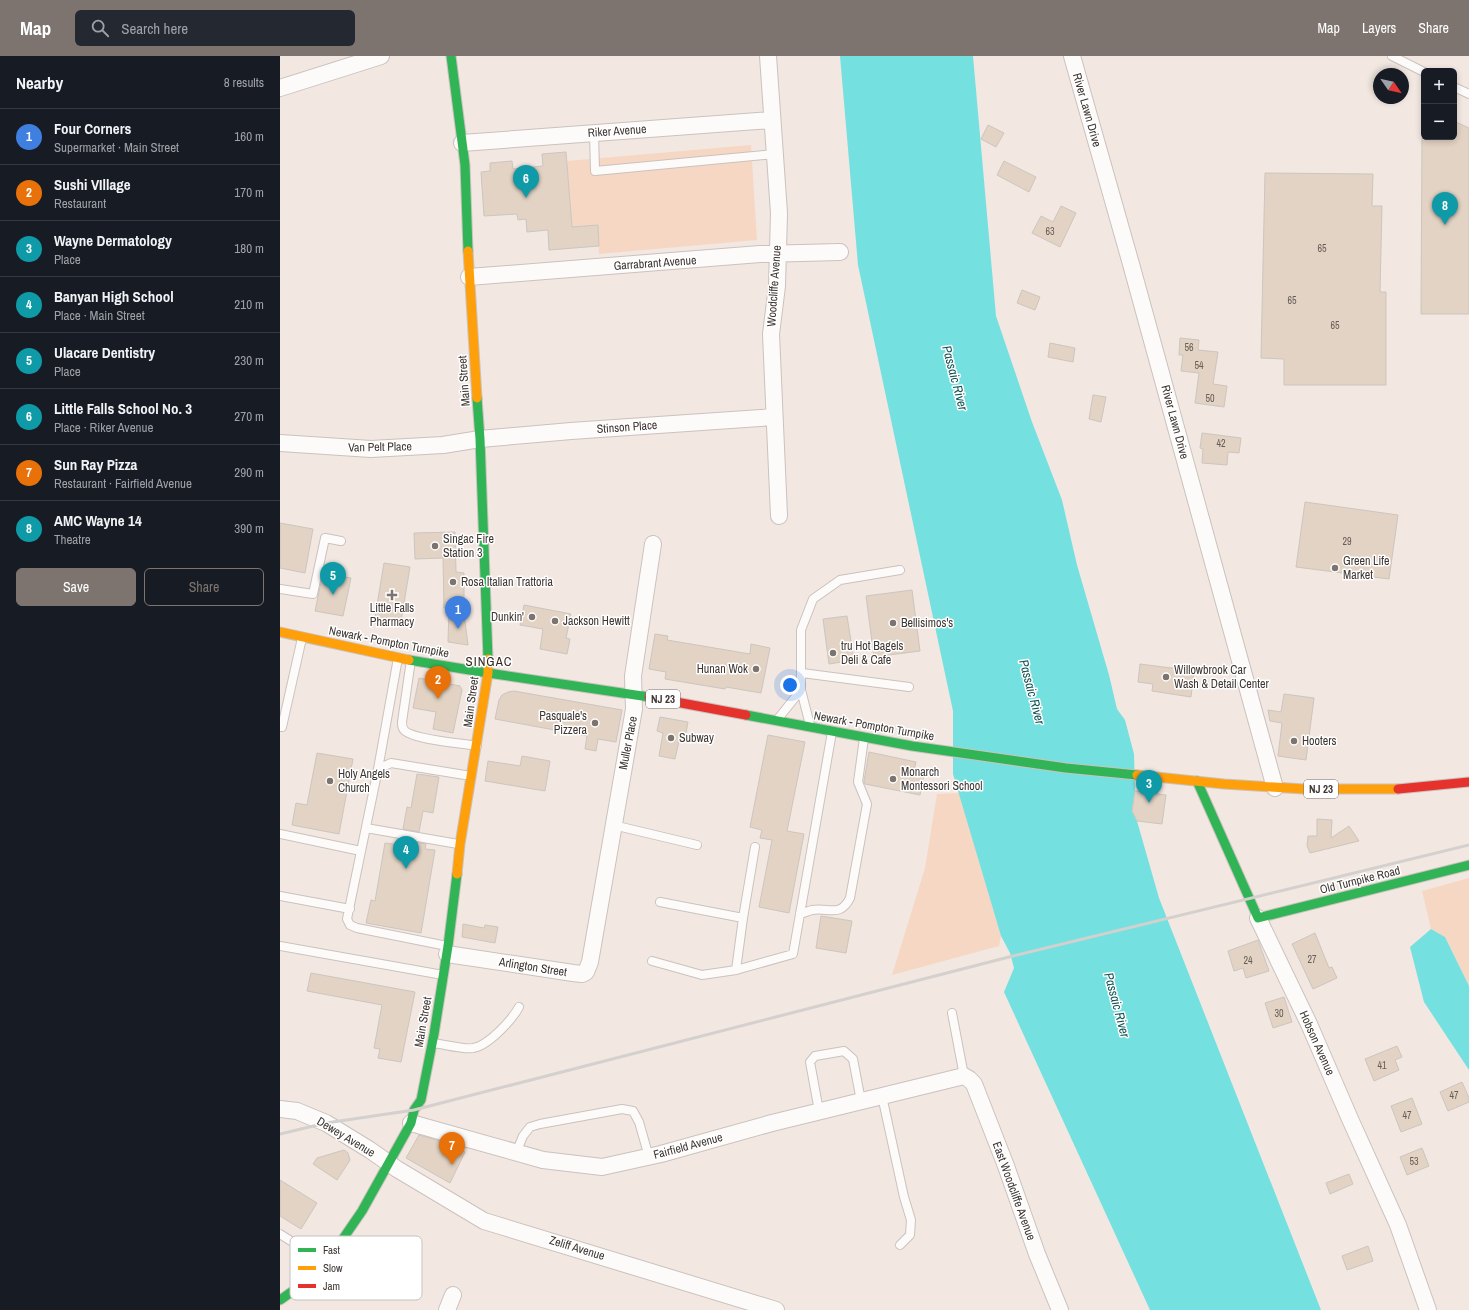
<!DOCTYPE html>
<html lang="en">
<head>
<meta charset="utf-8">
<style>
  :root { --surface:#171b24; --page:#242831; --text:#f1f3f6; --muted:#9ea1a6; --line:#363941; --accent:#7d746f }
  body { margin:0; font-family:"Archivo Narrow",sans-serif; background:var(--page); color:var(--text) }
  .controls { position:absolute; right:12px; top:12px; display:grid; overflow:hidden; border-radius:6px; box-shadow:0 2px 6px #0003 }
  .controls button { width:36px; height:36px; display:grid; place-items:center; padding:0; border:0; border-bottom:1px solid var(--line); background:var(--surface); color:var(--text); font:20px sans-serif }
  .compass { position:absolute; left:1093px; top:12px; width:36px; height:36px; border-radius:50%; background:var(--surface); box-shadow:0 2px 6px #0003; rotate:124deg }
  .you { position:absolute; left:510px; top:629px; width:14px; height:14px; margin:-10px; border:3px solid #fff; border-radius:50%; background:#1a73e8; box-shadow:0 0 0 6px #1a73e833 }
  .badge { display:grid; place-items:center; width:26px; height:26px; border-radius:50%; background:var(--accent); color:#fff; font-size:13px; font-weight:700 }
  .pin { position:absolute; translate:-50% -33px; filter:drop-shadow(0 1px 2px #0008) }
  .pin::after { content:''; position:absolute; top:21px; width:14px; height:12px; background:inherit; clip-path:polygon(0 0,100% 0,50% 100%) }
  .list { margin:0; padding:0; list-style:none }
  h2 { display:flex; justify-content:space-between; align-items:center; height:52px; margin:0; padding:0 16px; font-size:17px }
  h2 small { font-size:13px; font-weight:400; color:var(--muted) }
  .list li { display:grid; grid-template-columns:26px 1fr auto; gap:12px; align-items:center; box-sizing:border-box; height:56px; padding:0 16px; border-top:1px solid var(--line) }
  .list b { display:block; font-size:15px; white-space:nowrap }
  .list p { margin:0; font-size:13px; white-space:nowrap; color:var(--muted) }
  .list em { font-size:13px; font-style:normal; color:var(--muted) }
  .actions { display:flex; gap:8px; padding:12px 16px }
  .actions a { flex:1; padding:9px 0; border:1px solid var(--accent); border-radius:6px; text-align:center; font-size:14px; color:var(--accent) }
  .actions .main { background:var(--accent); color:#fff }
  .icon { flex:none; width:22px; height:22px; fill:none; stroke:currentColor; stroke-width:2; stroke-linecap:round; stroke-linejoin:round }
  .map { position:relative; flex:none; width:1189px; height:1254px; overflow:hidden }
  header { display:flex; align-items:center; gap:24px; box-sizing:border-box; height:56px; padding:0 20px; background:var(--accent); color:#fff }
  header strong { font-size:19px }
  nav { display:flex; gap:22px; margin-inline-start:auto; font-size:14px }
  .search { width:280px; height:36px; background:var(--page); display:flex; align-items:center; gap:10px; box-sizing:border-box; padding:0 14px; border-radius:6px; color:var(--muted); font-size:15px }
  main { display:flex }
  aside { flex:1; background:var(--surface) }
  .map>svg:first-child { display:block }
</style>
</head>
<body>
<header>
<strong>Map</strong>
<div class="search"><svg class="icon" aria-label="search" viewBox="0 0 24 24"><circle cx="10" cy="10" r="6"/><path d="M15 15l6 6"/></svg>Search here</div>
<nav><a>Map</a><a>Layers</a><a>Share</a></nav>
</header>
<main>
<aside>
<h2>Nearby<small>8 results</small></h2>
<ul class="list">
<li><span class="badge" style="background:#3f7fe0">1</span><div><b>Four Corners</b><p>Supermarket · Main Street</p></div><em>160 m</em></li>
<li><span class="badge" style="background:#e8710a">2</span><div><b>Sushi VIllage</b><p>Restaurant</p></div><em>170 m</em></li>
<li><span class="badge" style="background:#0f9aa8">3</span><div><b>Wayne Dermatology</b><p>Place</p></div><em>180 m</em></li>
<li><span class="badge" style="background:#0f9aa8">4</span><div><b>Banyan High School</b><p>Place · Main Street</p></div><em>210 m</em></li>
<li><span class="badge" style="background:#0f9aa8">5</span><div><b>Ulacare Dentistry</b><p>Place</p></div><em>230 m</em></li>
<li><span class="badge" style="background:#0f9aa8">6</span><div><b>Little Falls School No. 3</b><p>Place · Riker Avenue</p></div><em>270 m</em></li>
<li><span class="badge" style="background:#e8710a">7</span><div><b>Sun Ray Pizza</b><p>Restaurant · Fairfield Avenue</p></div><em>290 m</em></li>
<li><span class="badge" style="background:#0f9aa8">8</span><div><b>AMC Wayne 14</b><p>Theatre</p></div><em>390 m</em></li>
</ul>
<div class="actions"><a class="main">Save</a><a>Share</a></div>
</aside>
<div class="map">
<svg width="1189" height="1254" viewBox="0 0 1189 1254">
  <rect width="100%" height="100%" fill="#f2e7e1"/>
  <path fill="#f6d7c4" d="M 471,89 L 477,184 L 319,198 L 318,169 L 292,171 L 287,105 Z
    M 679,737 L 721,880 L 719,890 L 612,919 L 645,812 L 657,738 Z
    M 1189,822 L 1189,930 L 1165,881 L 1151,873 L 1142,835 Z"/>
  <path fill="#75e0e0" d="M 560,0 L 693,0 L 716,260 L 752,366 L 782,444 L 797,509 L 829,619 L 837,653 L 845,664 L 854,698 L 855,735 L 852,755 L 857,765 L 879,842 L 1041,1254 L 870,1254 L 724,936 L 734,912 L 730,897 L 721,880 L 673,718 L 673,655 L 578,209 Z
    M 1151,873 L 1165,881 L 1189,930 L 1189,1014 L 1144,946 L 1130,891 Z"/>
  <path fill="#e2d3c4" stroke="#cdc5bf" d="M 1174,65 L 1189,72 L 1189,258 L 1141,258 L 1142,81 L 1174,81 Z
    M 708,69 L 724,77 L 716,91 L 701,83 Z
    M 286,96 L 292,171 L 318,169 L 319,190 L 269,194 L 268,174 L 247,176 L 246,163 L 238,164 L 237,158 L 204,160 L 201,116 L 210,115 L 210,107 L 232,105 L 233,113 L 263,110 L 262,98 Z
    M 724,105 L 756,121 L 749,136 L 717,119 Z
    M 985,117 L 1093,118 L 1092,150 L 1102,150 L 1100,236 L 1106,236 L 1106,329 L 1004,329 L 1004,303 L 981,302 Z
    M 781,150 L 796,157 L 780,191 L 752,177 L 761,160 L 773,166 Z
    M 742,234 L 760,241 L 755,254 L 737,247 Z
    M 900,282 L 919,284 L 918,294 L 938,296 L 933,328 L 947,330 L 944,351 L 915,347 L 919,317 L 901,315 L 903,299 L 899,299 Z
    M 770,287 L 795,292 L 793,306 L 768,301 Z
    M 813,339 L 826,341 L 821,366 L 809,363 Z
    M 922,377 L 961,382 L 959,397 L 948,396 L 947,409 L 922,407 L 923,393 L 920,392 Z
    M 1025,446 L 1118,459 L 1109,523 L 1016,511 Z
    M 0,467 L 33,473 L 25,517 L 0,512 Z
    M 175,476 L 176,516 L 184,517 L 184,558 L 188,589 L 168,586 L 169,553 L 164,552 L 163,502 L 135,503 L 134,477 Z
    M 104,507 L 130,511 L 120,571 L 94,567 Z
    M 43,517 L 71,522 L 63,560 L 35,555 Z
    M 632,534 L 640,595 L 594,601 L 586,540 Z
    M 244,549 L 291,558 L 286,582 L 290,583 L 287,598 L 260,593 L 263,573 L 240,569 Z
    M 567,560 L 574,604 L 549,608 L 543,563 Z
    M 375,578 L 388,580 L 387,584 L 470,598 L 471,588 L 490,592 L 481,637 L 446,631 L 445,633 L 385,623 L 386,616 L 369,613 Z
    M 860,608 L 914,615 L 911,641 L 872,635 L 873,628 L 858,626 Z
    M 139,622 L 180,630 L 182,634 L 173,677 L 153,673 L 156,656 L 133,652 Z
    M 234,635 L 342,654 L 336,686 L 318,683 L 316,695 L 305,693 L 307,680 L 215,663 L 219,644 L 222,639 L 228,636 Z
    M 1004,638 L 1034,642 L 1026,704 L 998,700 L 1002,667 L 990,665 L 988,654 L 1001,656 Z
    M 380,661 L 408,666 L 405,682 L 400,681 L 395,703 L 379,700 L 383,677 L 377,675 Z
    M 488,679 L 525,686 L 507,775 L 524,778 L 509,857 L 479,851 L 492,784 L 480,782 L 482,774 L 470,771 Z
    M 589,696 L 636,706 L 634,716 L 644,718 L 640,739 L 585,728 L 584,725 Z
    M 37,697 L 73,703 L 59,778 L 12,769 L 16,747 L 27,749 Z
    M 242,700 L 270,705 L 265,735 L 205,725 L 208,705 L 240,710 Z
    M 137,718 L 159,721 L 153,757 L 143,755 L 139,776 L 123,773 L 127,751 L 131,752 Z
    M 855,735 L 886,739 L 882,768 L 857,765 L 852,755 Z
    M 1037,763 L 1052,764 L 1051,782 L 1069,770 L 1079,785 L 1030,797 L 1027,790 L 1028,780 L 1037,780 Z
    M 121,784 L 146,788 L 145,793 L 155,794 L 141,877 L 86,867 L 91,844 L 95,845 L 105,787 L 120,789 Z
    M 541,860 L 572,865 L 566,897 L 536,892 Z
    M 183,868 L 204,872 L 205,869 L 218,871 L 215,887 L 182,881 Z
    M 1035,877 L 1049,912 L 1052,911 L 1057,922 L 1033,933 L 1012,888 Z
    M 978,884 L 989,915 L 966,922 L 963,912 L 954,915 L 948,895 Z
    M 31,917 L 135,936 L 121,1006 L 98,1002 L 100,993 L 94,992 L 102,949 L 27,935 Z
    M 1004,941 L 1012,966 L 993,972 L 985,947 Z
    M 1117,990 L 1122,1001 L 1115,1004 L 1119,1014 L 1094,1025 L 1085,1003 Z
    M 1182,1026 L 1189,1042 L 1189,1046 L 1168,1055 L 1160,1036 Z
    M 1132,1042 L 1142,1068 L 1121,1076 L 1111,1050 Z
    M 139,1079 L 163,1086 L 185,1096 L 170,1127 L 126,1102 Z
    M 1142,1092 L 1149,1110 L 1127,1119 L 1120,1101 Z
    M 64,1094 L 68,1097 L 70,1104 L 57,1124 L 33,1108 L 37,1102 Z
    M 1069,1118 L 1073,1128 L 1050,1138 L 1046,1127 Z
    M 0,1124 L 37,1147 L 21,1173 L 0,1160 Z
    M 1088,1190 L 1093,1205 L 1067,1214 L 1062,1200 Z"/>
  <g fill="none" stroke-linecap="round" stroke-linejoin="round">
    <g stroke="#cac2bd" stroke-width="10">
      <path id="lane" d="M 1112,0 L 1144,16
        M 1174,31 L 1189,38
        M 314,77 L 315,115 L 495,98
        M 0,533 L 33,538 L 45,482 L 61,485
        M 131,604 L 122,666 C 122,670 122,672 125,675 C 136,684 181,687 197,690
        M 522,617 L 629,631
        M 521,634 L 521,574 L 533,543 L 560,524 L 620,514
        M 497,664 L 521,634 L 530,669
        M 0,671 L 2,671 L 22,582
        M 98,713 L 118,602
        M 333,769 L 417,789
        M 86,772 L 178,788
        M 0,778 L 81,795
        M 0,840 L 70,853
        M 380,846 L 463,862 L 456,914 L 513,898 L 552,676
        M 520,858 C 524,857 528,855 532,854 C 549,851 560,862 570,842 L 587,748 L 578,726 L 584,682
        M 463,862 L 475,791
        M 0,890 L 163,919
        M 167,890 L 77,872 L 70,869 L 67,863 L 98,713 L 111,707 L 191,720
        M 372,905 L 422,919 L 456,914
        M 672,957 L 684,1020
        M 153,987 C 163,988 185,994 193,992 C 208,990 232,964 239,951
        M 602,1040 L 624,1141 L 631,1164 L 630,1179 L 620,1189
        M 539,1055 L 530,1006 L 535,1000 L 564,995 L 573,1003 L 581,1045
        M 236,1097 L 243,1080 L 250,1071 L 260,1068 L 342,1053 L 353,1055 L 359,1066 L 369,1101
        M 0,1178 L 44,1206
        M 55,1195 L 71,1201 L 90,1205"/>
    </g>
    <g stroke="#cac2bd" stroke-width="18">
      <path id="street" d="M 488,0 L 499,157 L 497,230 L 491,278 L 499,460
        M 792,0 L 851,208 L 995,732
        M 0,32 L 101,0
        M 182,87 L 492,64
        M 189,221 L 480,198 L 560,196
        M 0,387 L 91,393 L 163,389 L 200,383 L 291,375 L 494,361
        M 978,862 L 1029,968 L 1070,1063 L 1118,1169 L 1148,1254
        M 167,898 L 293,917 L 302,918 L 306,916 L 310,906 L 354,653 L 353,620 L 373,488
        M 0,1053 L 17,1055 L 46,1067 L 90,1094 L 117,1113 L 204,1165 L 496,1254
        M 131,1067 L 263,1104 L 322,1111 L 381,1098 L 492,1067 L 684,1020 L 689,1023 L 694,1028 L 726,1110 L 757,1198 L 780,1254
        M 167,1254 L 173,1239"/>
    </g>
    <g stroke="#cac2bd" stroke-width="11">
      <path id="fast" d="M 171,0 L 185,109 L 188,195
        M 197,342 L 200,383 L 208,603
        M 129,604 L 208,617 L 369,641
        M 466,659 L 632,690 L 786,712 L 857,719
        M 917,725 L 978,862 L 1189,809
        M 0,1244 L 20,1230 L 41,1211 L 58,1190 L 82,1155 L 131,1067 L 134,1054 L 141,1044 L 154,978 L 168,890 L 177,818"/>
    </g>
    <g stroke="#cac2bd" stroke-width="11">
      <path id="slow" d="M 188,195 L 197,342
        M 0,576 L 129,604
        M 857,719 L 944,728 L 1024,733 L 1118,733
        M 177,818 L 180,788 L 208,617 L 208,603"/>
    </g>
    <g stroke="#cac2bd" stroke-width="11">
      <path id="jam" d="M 369,641 L 466,659
        M 1118,733 L 1189,726"/>
    </g>
    <use href="#lane" stroke="#fdfbfa" stroke-width="8"/>
    <use href="#street" stroke="#fdfbfa" stroke-width="16"/>
    <use href="#fast" stroke="#30b455" stroke-width="9"/>
    <use href="#slow" stroke="#ff9f0a" stroke-width="9"/>
    <use href="#jam" stroke="#e5322d" stroke-width="9"/>
    <path stroke="#d3d0ce" stroke-width="3" d="M 0,1078 L 46,1067 L 134,1054 L 729,901 L 1189,789"/>
  </g>
  <g fill="#7d746f" stroke="#fff" stroke-width="1.5">
    <circle cx="155" cy="490" r="4"/>
    <circle cx="1055" cy="512" r="4"/>
    <circle cx="173" cy="526" r="4"/>
    <path d="M110 533h4v4h4v4h-4v4h-4v-4h-4v-4h4z"/>
    <circle cx="252" cy="561" r="4"/>
    <circle cx="275" cy="565" r="4"/>
    <circle cx="613" cy="567" r="4"/>
    <circle cx="553" cy="597" r="4"/>
    <circle cx="476" cy="613" r="4"/>
    <circle cx="886" cy="621" r="4"/>
    <circle cx="315" cy="667" r="4"/>
    <circle cx="391" cy="682" r="4"/>
    <circle cx="1014" cy="685" r="4"/>
    <circle cx="613" cy="723" r="4"/>
    <circle cx="50" cy="725" r="4"/>
  </g>
  <g text-anchor="middle" dominant-baseline="central" stroke-width="3" stroke-linejoin="round" paint-order="stroke">
    <g font-size="10" fill="#675d56">
      <text x="770" y="175">63</text>
      <text x="1042" y="192">65</text>
      <text x="1012" y="244">65</text>
      <text x="1055" y="269">65</text>
      <text x="909" y="291">56</text>
      <text x="919" y="309">54</text>
      <text x="930" y="342">50</text>
      <text x="941" y="387">42</text>
      <text x="1067" y="485">29</text>
      <text x="1032" y="903">27</text>
      <text x="968" y="904">24</text>
      <text x="999" y="957">30</text>
      <text x="1102" y="1009">41</text>
      <text x="1174" y="1039">47</text>
      <text x="1127" y="1059">47</text>
      <text x="1134" y="1105">53</text>
    </g>
    <g fill="#fff" stroke="#787270" stroke-width="1">
      <rect x="366" y="634" width="34" height="18" rx="3"/>
      <rect x="1024" y="724" width="34" height="18" rx="3"/>
    </g>
    <g font-size="11" font-weight="bold" fill="#3e3632">
      <text x="383" y="643">NJ 23</text>
      <text x="1041" y="733">NJ 23</text>
    </g>
    <g font-size="12" fill="#3e3632" stroke="#fff">
      <text transform="translate(807 54) rotate(74)">River Lawn Drive</text>
      <text transform="translate(337 75) rotate(-4)">Riker Avenue</text>
      <text transform="translate(375 207) rotate(-4)">Garrabrant Avenue</text>
      <text transform="translate(494 230) rotate(-86)">Woodcliffe Avenue</text>
      <text transform="translate(184 325) rotate(-94)">Main Street</text>
      <text transform="translate(895 366) rotate(75)">River Lawn Drive</text>
      <text transform="translate(347 371) rotate(-4)">Stinson Place</text>
      <text transform="translate(100 391) rotate(-1)">Van Pelt Place</text>
      <text transform="translate(109 586) rotate(11)">Newark - Pompton Turnpike</text>
      <text transform="translate(191 646) rotate(-82)">Main Street</text>
      <text transform="translate(594 670) rotate(10)">Newark - Pompton Turnpike</text>
      <text transform="translate(348 687) rotate(-79)">Muller Place</text>
      <text transform="translate(1080 824) rotate(-14)">Old Turnpike Road</text>
      <text transform="translate(253 911) rotate(9)">Arlington Street</text>
      <text transform="translate(143 966) rotate(-80)">Main Street</text>
      <text transform="translate(1037 987) rotate(66)">Hobson Avenue</text>
      <text transform="translate(66 1081) rotate(31)">Dewey Avenue</text>
      <text transform="translate(408 1090) rotate(-15)">Fairfield Avenue</text>
      <text transform="translate(734 1135) rotate(70)">East Woodcliffe Avenue</text>
      <text transform="translate(297 1192) rotate(17)">Zeliff Avenue</text>
    </g>
    <g font-size="12" fill="#3e3632" stroke="#fff" text-anchor="start">
      <text x="163" y="483">Singac Fire<tspan x="163" dy="14">Station 3</tspan></text>
      <text x="1063" y="505">Green Life<tspan x="1063" dy="14">Market</tspan></text>
      <text x="181" y="526">Rosa Italian Trattoria</text>
      <text x="112" y="552" text-anchor="middle">Little Falls<tspan x="112" dy="14">Pharmacy</tspan></text>
      <text x="244" y="561" text-anchor="end">Dunkin'</text>
      <text x="283" y="565">Jackson Hewitt</text>
      <text x="621" y="567">Bellisimos's</text>
      <text x="561" y="590">tru Hot Bagels<tspan x="561" dy="14">Deli &amp; Cafe</tspan></text>
      <text x="468" y="613" text-anchor="end">Hunan Wok</text>
      <text x="894" y="614">Willowbrook Car<tspan x="894" dy="14">Wash &amp; Detail Center</tspan></text>
      <text x="307" y="660" text-anchor="end">Pasquale's<tspan x="307" dy="14">Pizzera</tspan></text>
      <text x="399" y="682">Subway</text>
      <text x="1022" y="685">Hooters</text>
      <text x="621" y="716">Monarch<tspan x="621" dy="14">Montessori School</tspan></text>
      <text x="58" y="718">Holy Angels<tspan x="58" dy="14">Church</tspan></text>
    </g>
    <g font-size="13" font-style="italic" fill="#135455" stroke="#fff">
      <text transform="translate(675 322) rotate(75)">Passaic River</text>
      <text transform="translate(752 636) rotate(75)">Passaic River</text>
      <text transform="translate(837 949) rotate(75)">Passaic River</text>
    </g>
    <g font-size="13" letter-spacing="1" fill="#37281e" stroke="#fff">
      <text x="209" y="605">SINGAC</text>
    </g>
  </g>
  <rect x="10" y="1180" width="132" height="64" rx="6" fill="#fff" stroke="#c5c3c2" stroke-width="1"/>
  <rect x="18" y="1192" width="18" height="4" fill="#30b455"/>
  <rect x="18" y="1210" width="18" height="4" fill="#ff9f0a"/>
  <rect x="18" y="1228" width="18" height="4" fill="#e5322d"/>
  <g font-size="11" fill="#3e3632">
    <text x="43" y="1198">Fast</text>
    <text x="43" y="1216">Slow</text>
    <text x="43" y="1234">Jam</text>
  </g>
</svg>
<div class="controls">
<button>+</button>
<button>−</button>
</div>
<svg class="compass" viewBox="-18 -18 36 36"><path d="M0-13l5 13h-10z" fill="#e53935"/><path d="M0 13l5-13h-10z" fill="#9ea1a6"/></svg>
<div class="you"></div>
<div class="pin badge" style="left:178px;top:573px;background:#3f7fe0">1</div>
<div class="pin badge" style="left:158px;top:643px;background:#e8710a">2</div>
<div class="pin badge" style="left:869px;top:747px;background:#0f9aa8">3</div>
<div class="pin badge" style="left:126px;top:813px;background:#0f9aa8">4</div>
<div class="pin badge" style="left:53px;top:539px;background:#0f9aa8">5</div>
<div class="pin badge" style="left:246px;top:142px;background:#0f9aa8">6</div>
<div class="pin badge" style="left:172px;top:1109px;background:#e8710a">7</div>
<div class="pin badge" style="left:1165px;top:169px;background:#0f9aa8">8</div>
</div>
</main>
</body>
</html>
